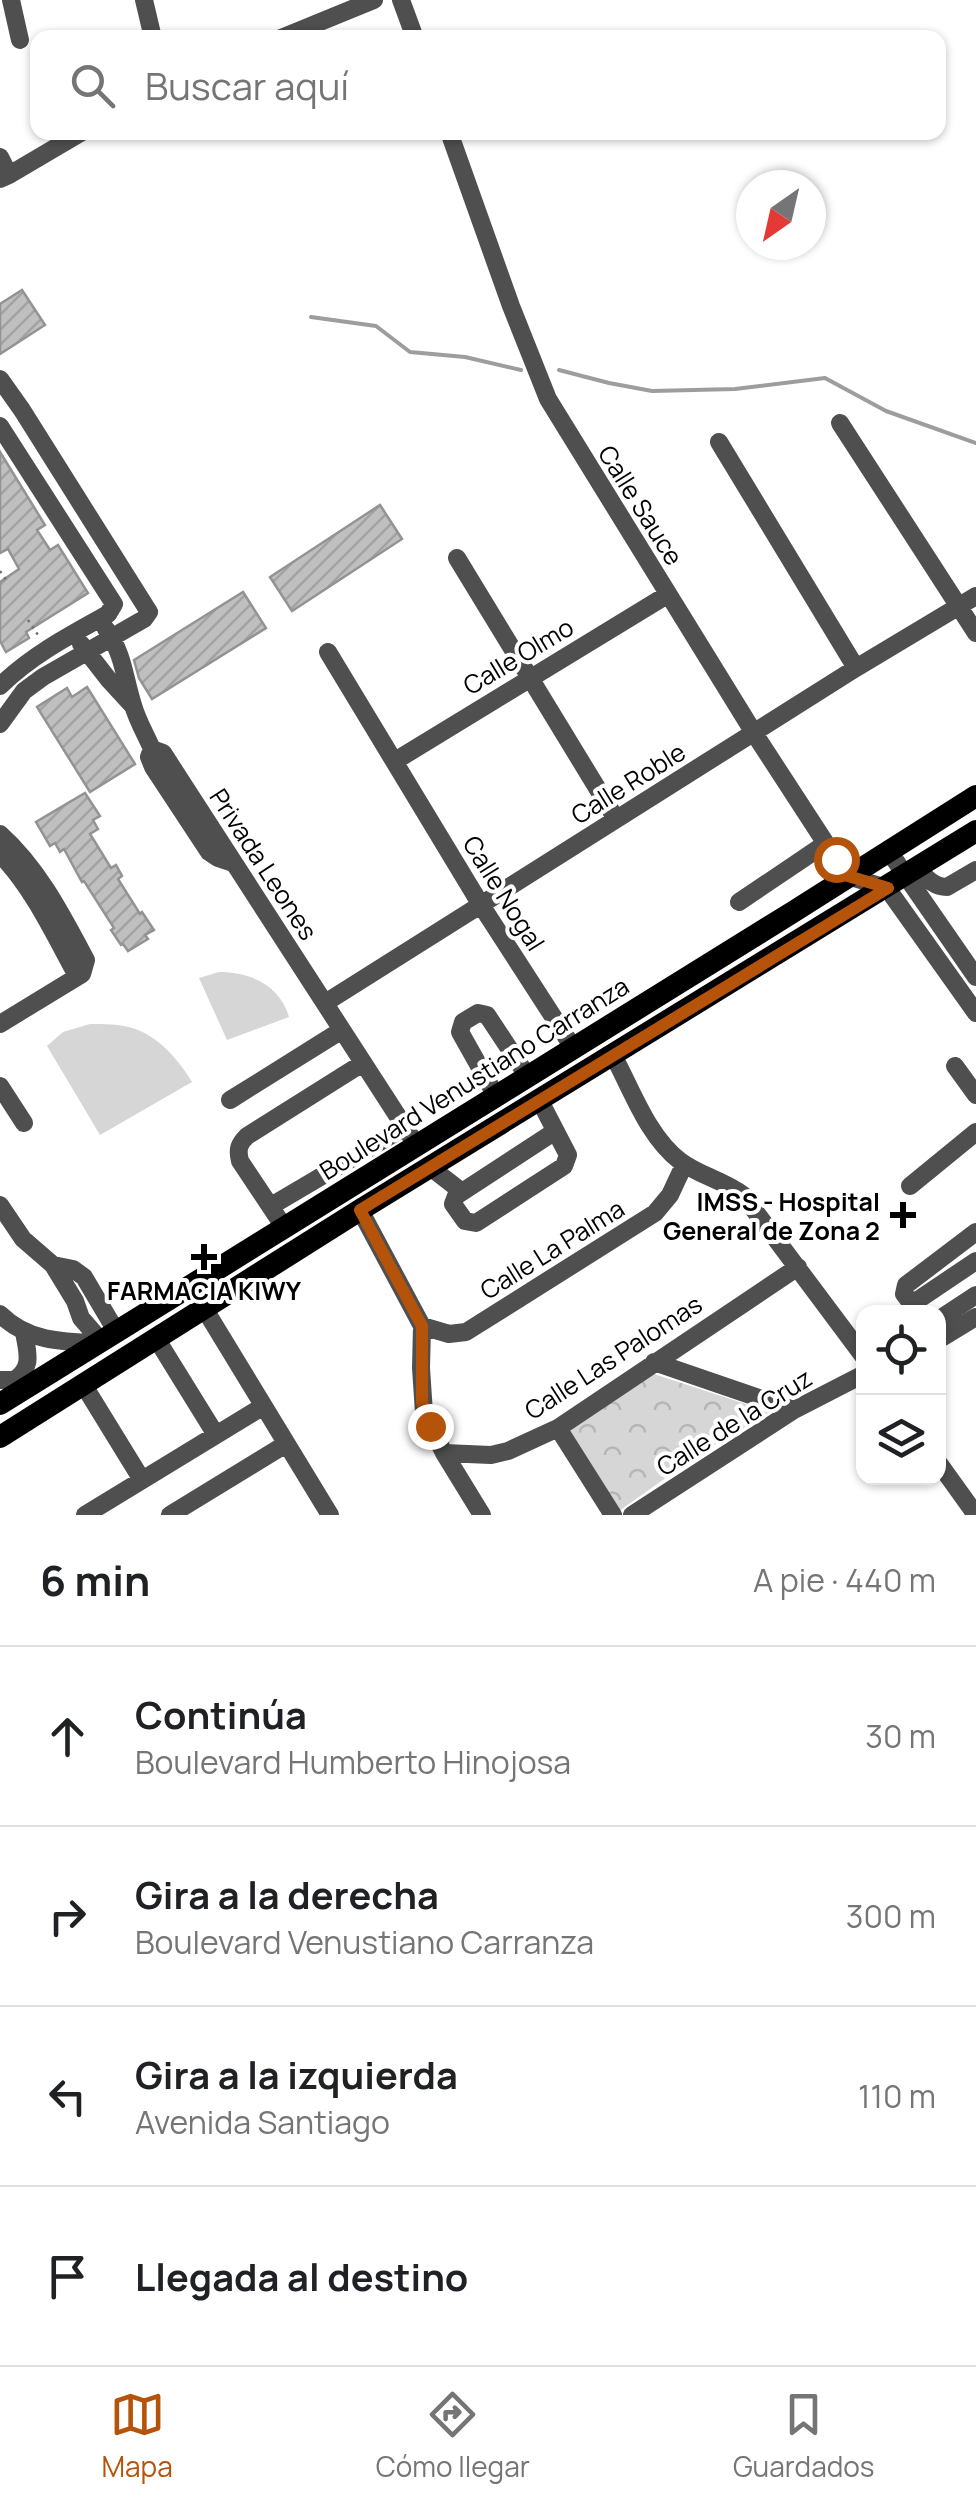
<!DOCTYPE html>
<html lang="es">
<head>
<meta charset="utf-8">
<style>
  :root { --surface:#fff; --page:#f2f2f2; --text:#202124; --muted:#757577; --line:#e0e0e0; --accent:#b45309 }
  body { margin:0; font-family:Manrope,sans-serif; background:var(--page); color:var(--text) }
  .controls { position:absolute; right:30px; bottom:30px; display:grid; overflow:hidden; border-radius:20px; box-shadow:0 2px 8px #0004 }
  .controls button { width:90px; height:90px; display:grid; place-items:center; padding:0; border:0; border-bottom:2px solid var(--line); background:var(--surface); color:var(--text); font:50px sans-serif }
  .compass { position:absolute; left:736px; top:170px; width:90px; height:90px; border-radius:50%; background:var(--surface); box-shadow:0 2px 8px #0004; rotate:214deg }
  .stop { position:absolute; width:30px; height:30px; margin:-22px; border:8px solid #b45309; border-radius:50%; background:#fff }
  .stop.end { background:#b45309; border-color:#fff; box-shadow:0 2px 10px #0008 }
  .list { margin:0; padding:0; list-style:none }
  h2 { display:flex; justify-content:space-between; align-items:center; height:130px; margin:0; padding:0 40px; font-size:42px }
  h2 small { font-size:32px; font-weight:400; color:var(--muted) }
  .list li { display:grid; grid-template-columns:65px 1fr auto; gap:30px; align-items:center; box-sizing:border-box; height:180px; padding:0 40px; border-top:2px solid var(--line) }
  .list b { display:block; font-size:38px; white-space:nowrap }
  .list p { margin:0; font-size:32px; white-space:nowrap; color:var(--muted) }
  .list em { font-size:32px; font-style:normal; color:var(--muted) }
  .icon { flex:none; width:55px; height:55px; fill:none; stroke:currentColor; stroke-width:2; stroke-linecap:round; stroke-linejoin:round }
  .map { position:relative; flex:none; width:976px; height:1515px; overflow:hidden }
  .search { position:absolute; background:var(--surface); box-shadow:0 2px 8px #0004; left:30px; right:30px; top:30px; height:110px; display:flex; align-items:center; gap:25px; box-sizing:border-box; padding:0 35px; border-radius:20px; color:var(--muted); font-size:38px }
  .sheet { height:850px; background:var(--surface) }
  nav { display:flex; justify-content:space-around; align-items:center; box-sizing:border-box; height:140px; border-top:2px solid var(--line); background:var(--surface); font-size:28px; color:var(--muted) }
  nav a { display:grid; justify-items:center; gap:5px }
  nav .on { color:var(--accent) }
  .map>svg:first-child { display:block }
</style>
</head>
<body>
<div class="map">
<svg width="976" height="1515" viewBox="0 0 976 1515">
  <defs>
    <pattern id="park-crowns" width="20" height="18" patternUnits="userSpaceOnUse" patternTransform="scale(2.5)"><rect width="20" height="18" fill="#d6d6d6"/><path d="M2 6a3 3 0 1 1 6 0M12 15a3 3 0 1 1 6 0" fill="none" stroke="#b6b6b6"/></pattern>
    <pattern id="building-hatch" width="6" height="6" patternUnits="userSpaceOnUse" patternTransform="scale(2.5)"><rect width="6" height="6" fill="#bfbfbf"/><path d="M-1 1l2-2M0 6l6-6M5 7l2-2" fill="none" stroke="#a2a2a2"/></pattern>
  </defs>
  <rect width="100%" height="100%" fill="#fff"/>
  <path fill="url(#park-crowns)" d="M 654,1374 L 770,1412 L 701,1453 L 619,1511 L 568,1427 Z"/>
  <path fill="#d6d6d6" d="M 219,972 C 250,972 280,985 289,1017 L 227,1040 L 199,978 Z
    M 90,1024 C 101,1024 113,1024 124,1026 C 154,1031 177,1057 192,1082 L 100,1135 L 47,1046 L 63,1032 Z"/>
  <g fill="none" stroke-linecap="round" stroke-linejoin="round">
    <path stroke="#9d9d9d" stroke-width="4" d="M 311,317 L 376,326 L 410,352 L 465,357 L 521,370
      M 559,370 L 609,383 L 652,391 L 735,389 L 825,378 L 886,411 L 976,443"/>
  </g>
  <path fill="url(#building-hatch)" stroke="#939393" stroke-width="2.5" d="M 22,290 L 45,325 L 0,354 L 0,304 Z
    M 0,452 L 45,525 L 37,530 L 50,550 L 58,545 L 88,593 L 26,632 L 29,638 L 6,652 L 0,641 L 0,582 L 19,569 L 8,549 L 0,553 Z
    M 380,505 L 402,539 L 292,611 L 270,577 Z
    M 243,592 L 266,628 L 152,699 L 139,678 L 134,660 Z
    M 87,687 L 135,764 L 90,792 L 37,707 L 67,688 L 72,697 Z
    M 85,793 L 100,816 L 93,820 L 98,829 L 90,834 L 111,868 L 116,865 L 122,876 L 118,879 L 140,914 L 142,912 L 154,930 L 145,935 L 148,939 L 128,951 L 123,944 L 121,945 L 111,930 L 114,928 L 84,881 L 82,882 L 64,849 L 60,852 L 55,843 L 50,846 L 36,822 Z"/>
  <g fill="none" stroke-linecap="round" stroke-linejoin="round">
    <path stroke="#717171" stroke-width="2.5" stroke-dasharray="2.5 5" stroke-linecap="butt" d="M 0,571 L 8,583
      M 28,620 L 38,635"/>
    <path stroke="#4f4f4f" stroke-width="18" d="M 11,0 L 20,40
      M 144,0 L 153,38
      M 401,0 L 415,38
      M 281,38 L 374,0
      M 449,132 L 511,306 L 548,399 L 754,733 L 847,876 L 887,888 L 976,1013
      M 0,157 L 9,175
      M 0,179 L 9,175 L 82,132
      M 0,379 L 22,410 L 149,612 L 144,619 L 43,677 L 24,691 L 0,724
      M 840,423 L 976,633
      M 0,426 L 114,604 L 108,614 C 70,635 32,655 0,686
      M 719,442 L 856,668
      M 457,558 L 616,819
      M 106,629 C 124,655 124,677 133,705 C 137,720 146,735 152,749
      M 81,644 L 109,680 L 132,705
      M 328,652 L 481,905 L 574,1049
      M 395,761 L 667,595
      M 0,834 C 38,868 62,915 86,960 L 82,974 L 0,1024
      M 888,850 L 976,977
      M 0,854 C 33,888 54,934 77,976
      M 233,863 L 218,858 L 209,852 L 153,767 L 149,757 L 152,749 L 163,753 L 417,1146
      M 918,867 C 925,878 934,887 947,887 L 976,870
      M 739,902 L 825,844
      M 325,1003 L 856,668 L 976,596
      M 613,1055 C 632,1090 648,1137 680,1161 C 698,1175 723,1180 743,1195 L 864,1357
      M 955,1066 L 976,1095
      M 0,1086 L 24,1123
      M 496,1096 L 460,1032 L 463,1022 L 478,1013 L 487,1015 L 528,1077
      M 230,1100 L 342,1030
      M 540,1101 L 568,1155 L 564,1166 L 476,1223 L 465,1221 L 453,1204 L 456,1196 L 554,1132
      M 430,1167 L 461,1191
      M 910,1186 L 976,1132
      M 0,1205 L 23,1239 L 53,1265 L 75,1301 L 81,1318 L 101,1341
      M 271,1206 L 405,1127
      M 360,1210 L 422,1326 L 421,1368 L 424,1413 L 444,1453 L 482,1515
      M 284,1227 L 240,1161 C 237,1149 239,1144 247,1136 L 363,1063
      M 53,1265 L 73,1269 L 84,1277 L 116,1331
      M 912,1304 L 976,1261
      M 204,1308 L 330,1515
      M 918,1312 L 904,1294 L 906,1285 L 976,1232
      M 0,1314 C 27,1341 61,1342 97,1343
      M 938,1320 L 976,1295
      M 422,1326 L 449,1334 L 466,1332 L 655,1213 L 670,1195 L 684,1165
      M 938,1337 L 943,1337 L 976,1317
      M 156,1338 L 216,1435
      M 654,1362 L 794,1410
      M 0,1380 L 14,1380 C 34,1368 27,1351 24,1332
      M 83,1384 L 142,1480
      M 558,1428 L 613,1515
      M 444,1453 L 491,1455 L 508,1451 L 558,1428 L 798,1267
      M 938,1462 L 976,1515
      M 85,1515 L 262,1407
      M 170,1515 L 286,1444
      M 632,1515 L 794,1410 L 864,1374"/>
    <path stroke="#000" stroke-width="22" d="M 0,1404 L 793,912 L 976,796
      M 0,1437 L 360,1210 L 976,831"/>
  </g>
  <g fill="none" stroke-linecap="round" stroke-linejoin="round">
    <path stroke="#b45309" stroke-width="12" d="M 430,1426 L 422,1402 L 422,1326 L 360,1210 L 888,888 L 848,876 L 836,859"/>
  </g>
  <g fill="#000" stroke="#fff" stroke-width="4">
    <path d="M898 1200h10v10h10v10h-10v10h-10v-10h-10v-10h10z"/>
    <path d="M199 1242h10v10h10v10h-10v10h-10v-10h-10v-10h10z"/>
  </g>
  <g text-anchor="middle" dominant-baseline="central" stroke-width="8" stroke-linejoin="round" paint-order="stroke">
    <g font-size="25" fill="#000" stroke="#fff">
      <text transform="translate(641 505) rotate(58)">Calle Sauce</text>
      <text transform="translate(518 656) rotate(-31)">Calle Olmo</text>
      <text transform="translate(628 783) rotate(-32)">Calle Roble</text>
      <text transform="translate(264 864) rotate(57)">Privada Leones</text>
      <text transform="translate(504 893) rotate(58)">Calle Nogal</text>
      <text transform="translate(474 1078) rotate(-32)">Boulevard Venustiano Carranza</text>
      <text transform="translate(552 1249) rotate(-32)">Calle La Palma</text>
      <text transform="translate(613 1357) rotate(-33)">Calle Las Palomas</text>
      <text transform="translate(734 1422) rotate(-32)">Calle de la Cruz</text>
    </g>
    <g font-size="25" font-weight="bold" fill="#000" stroke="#fff" text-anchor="end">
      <text x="880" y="1201">IMSS - Hospital<tspan x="880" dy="29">General de Zona 2</tspan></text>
      <text x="204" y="1290" text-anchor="middle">FARMACIA KIWY</text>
    </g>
  </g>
</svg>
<div class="controls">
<button><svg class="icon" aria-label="locate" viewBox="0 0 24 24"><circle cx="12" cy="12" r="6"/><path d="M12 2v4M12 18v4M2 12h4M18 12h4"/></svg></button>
<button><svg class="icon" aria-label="layers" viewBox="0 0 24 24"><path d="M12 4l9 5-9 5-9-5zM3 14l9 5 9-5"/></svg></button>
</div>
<svg class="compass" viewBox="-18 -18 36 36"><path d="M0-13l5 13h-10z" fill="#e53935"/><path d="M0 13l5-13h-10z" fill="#757577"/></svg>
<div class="stop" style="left:836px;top:859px"></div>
<div class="stop end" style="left:430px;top:1426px"></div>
<div class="search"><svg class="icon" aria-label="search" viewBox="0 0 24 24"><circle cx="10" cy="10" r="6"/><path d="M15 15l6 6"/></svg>Buscar aquí</div>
</div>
<section class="sheet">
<h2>6 min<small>A pie · 440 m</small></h2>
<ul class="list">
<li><svg class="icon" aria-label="ahead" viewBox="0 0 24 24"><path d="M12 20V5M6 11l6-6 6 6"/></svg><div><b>Continúa</b><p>Boulevard Humberto Hinojosa</p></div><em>30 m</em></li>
<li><svg class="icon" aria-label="right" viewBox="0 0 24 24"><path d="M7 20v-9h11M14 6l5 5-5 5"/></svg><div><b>Gira a la derecha</b><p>Boulevard Venustiano Carranza</p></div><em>300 m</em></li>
<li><svg class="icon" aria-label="left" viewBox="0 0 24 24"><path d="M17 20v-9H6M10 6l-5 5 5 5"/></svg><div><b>Gira a la izquierda</b><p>Avenida Santiago</p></div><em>110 m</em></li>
<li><svg class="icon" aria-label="arrive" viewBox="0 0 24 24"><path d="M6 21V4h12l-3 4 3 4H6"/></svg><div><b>Llegada al destino</b></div></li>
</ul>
</section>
<nav>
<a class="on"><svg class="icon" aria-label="map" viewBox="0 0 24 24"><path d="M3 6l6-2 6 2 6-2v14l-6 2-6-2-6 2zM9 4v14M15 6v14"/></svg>Mapa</a>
<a><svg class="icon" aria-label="directions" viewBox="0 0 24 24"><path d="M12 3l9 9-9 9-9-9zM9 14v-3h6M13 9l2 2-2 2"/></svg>Cómo llegar</a>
<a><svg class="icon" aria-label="saved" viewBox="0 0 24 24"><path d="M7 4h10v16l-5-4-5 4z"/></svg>Guardados</a>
</nav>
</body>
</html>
